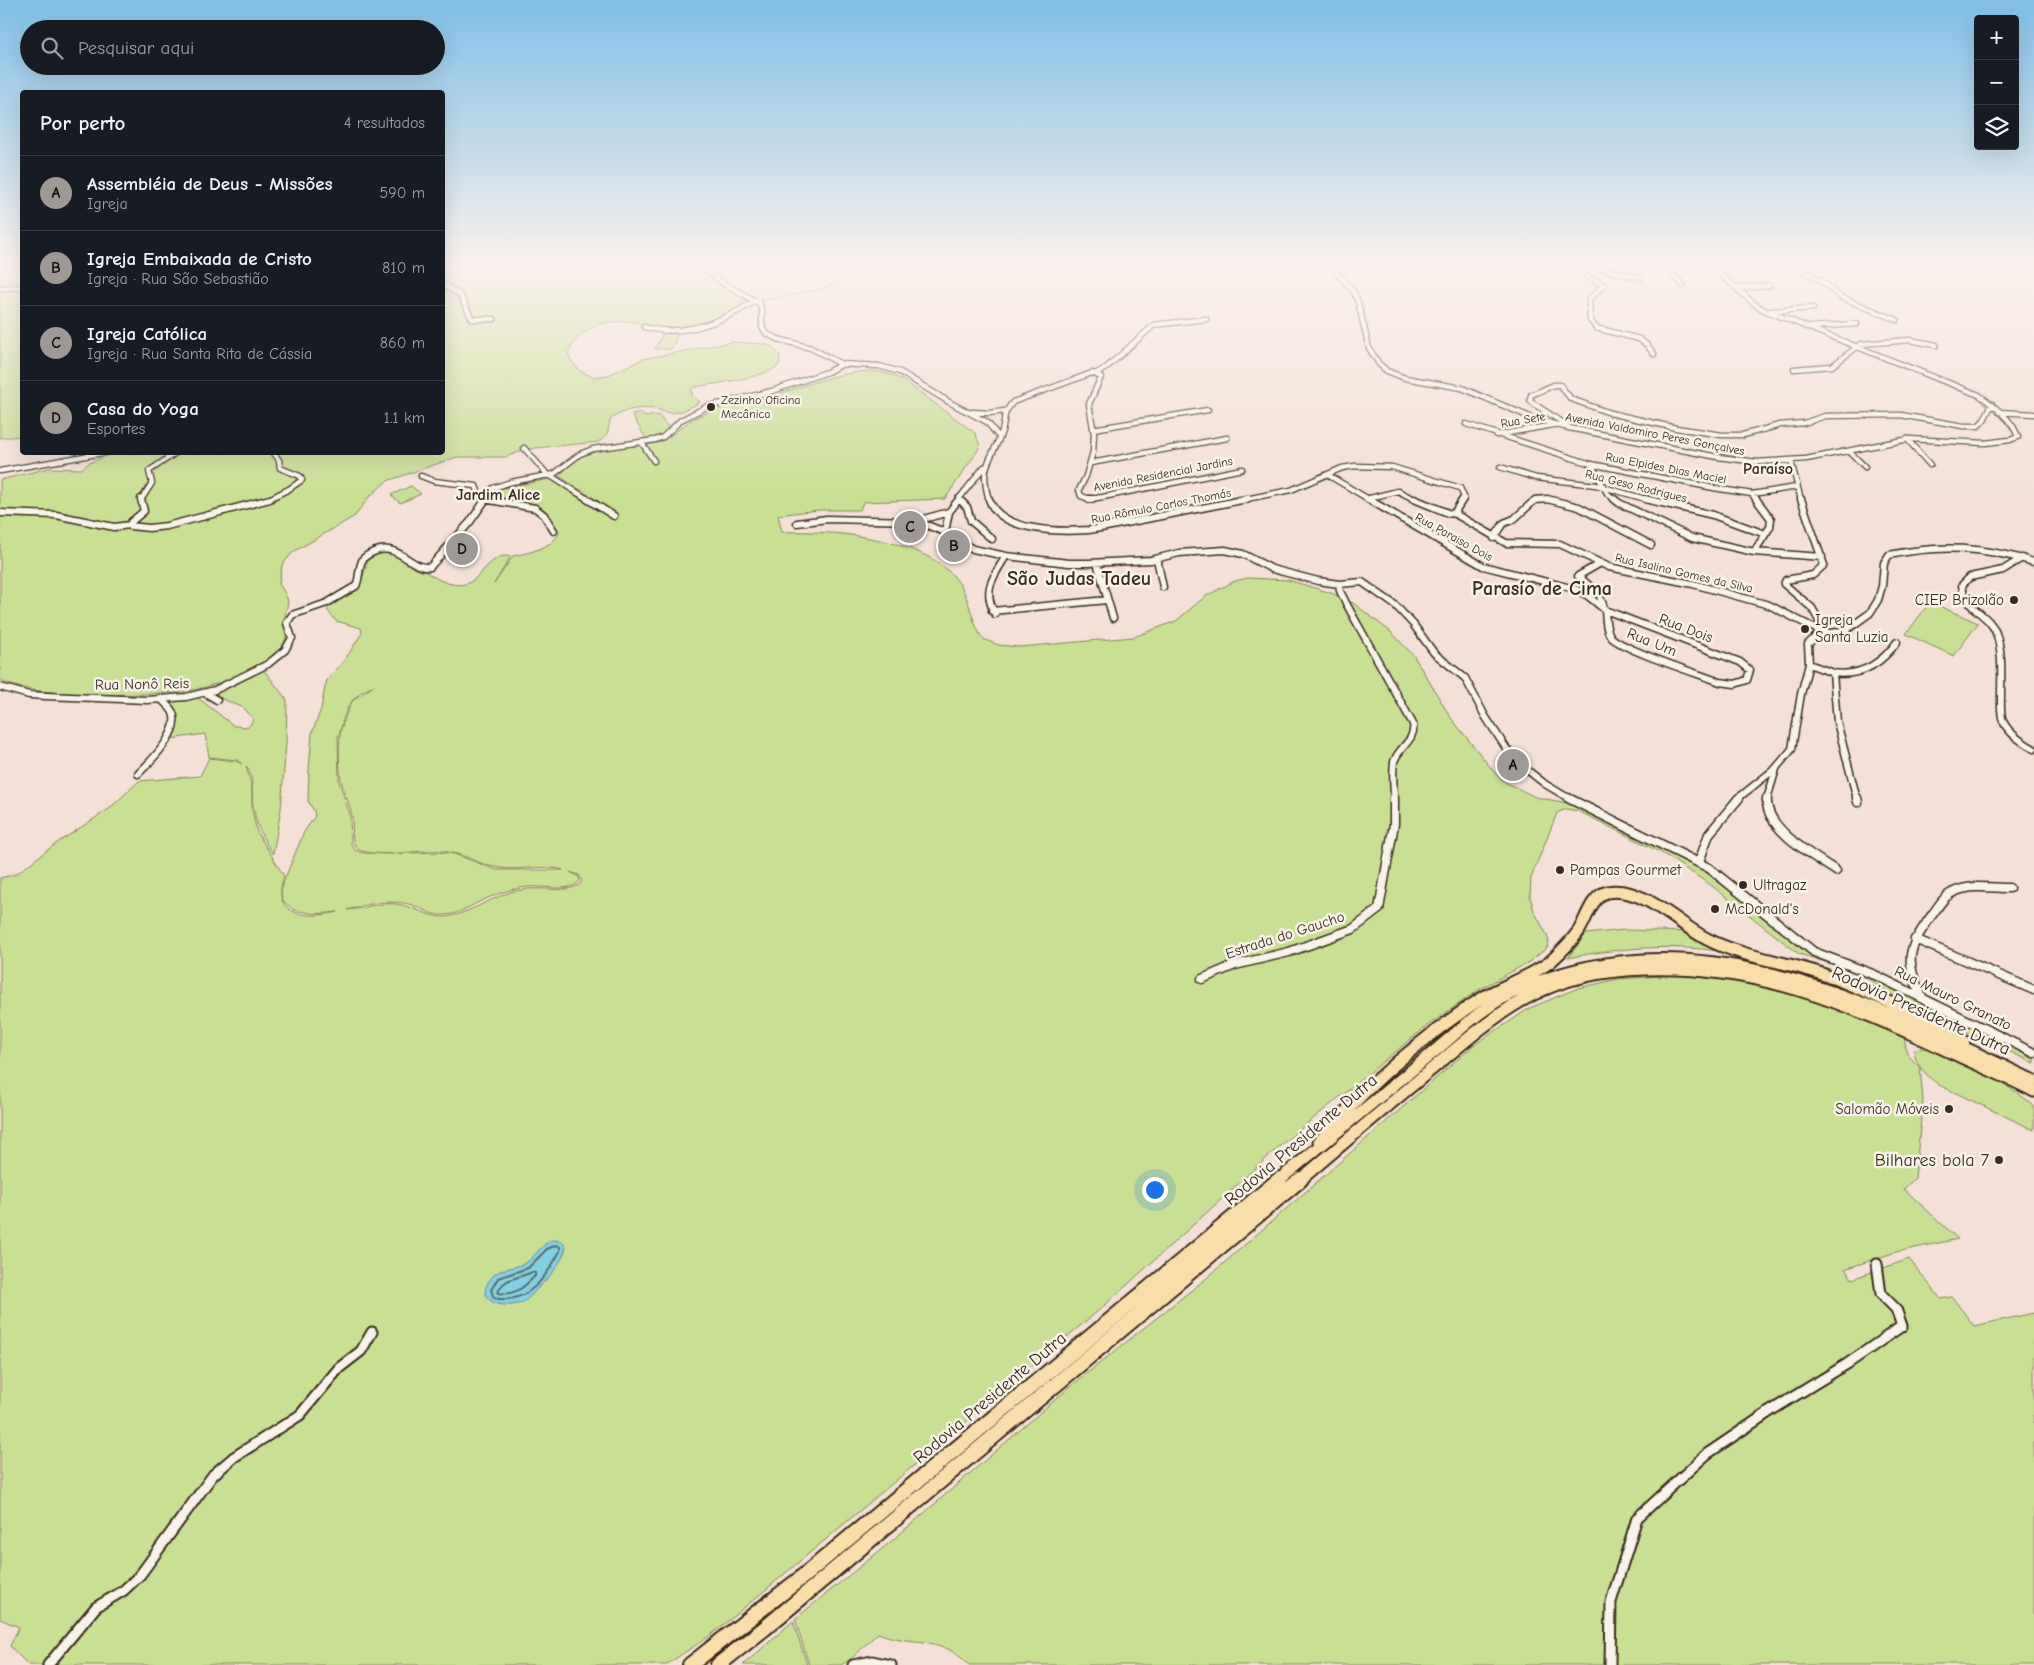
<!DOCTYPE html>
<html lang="pt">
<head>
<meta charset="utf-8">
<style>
  :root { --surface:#171b24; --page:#20242c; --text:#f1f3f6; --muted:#9ea1a6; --line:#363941; --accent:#9f9995 }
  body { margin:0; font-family:"Comic Neue",sans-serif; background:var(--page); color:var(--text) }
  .controls { position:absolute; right:15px; top:15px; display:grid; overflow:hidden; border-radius:5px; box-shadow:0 5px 20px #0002 }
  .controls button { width:45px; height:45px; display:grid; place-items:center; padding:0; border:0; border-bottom:1px solid var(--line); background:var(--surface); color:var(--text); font:25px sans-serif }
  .you { position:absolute; left:1154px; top:1189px; width:18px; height:18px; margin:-12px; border:4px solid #fff; border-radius:50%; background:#1a73e8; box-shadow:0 0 0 8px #1a73e833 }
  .badge { display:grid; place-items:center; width:32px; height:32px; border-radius:50%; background:var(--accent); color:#111; font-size:16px; font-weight:700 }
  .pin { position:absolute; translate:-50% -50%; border:2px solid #fff; box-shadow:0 1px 5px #0006 }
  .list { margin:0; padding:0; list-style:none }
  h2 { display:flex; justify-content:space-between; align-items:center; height:65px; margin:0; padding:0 20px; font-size:21px }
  h2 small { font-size:16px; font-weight:400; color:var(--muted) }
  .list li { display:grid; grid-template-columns:32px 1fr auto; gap:15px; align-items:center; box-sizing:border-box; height:75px; padding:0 20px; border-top:1px solid var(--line) }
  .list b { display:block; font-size:19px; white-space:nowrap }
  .list p { margin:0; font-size:16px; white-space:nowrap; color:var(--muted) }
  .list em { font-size:16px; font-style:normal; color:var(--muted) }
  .icon { flex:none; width:28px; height:28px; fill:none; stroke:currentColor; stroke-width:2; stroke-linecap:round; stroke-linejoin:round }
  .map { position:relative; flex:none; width:2034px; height:1665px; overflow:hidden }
  .search { position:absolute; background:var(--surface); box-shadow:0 5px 20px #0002; left:20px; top:20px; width:425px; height:55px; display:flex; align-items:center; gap:12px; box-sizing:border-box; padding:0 18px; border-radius:28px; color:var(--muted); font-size:19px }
  .panel { position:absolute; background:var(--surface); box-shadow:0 5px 20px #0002; left:20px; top:90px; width:425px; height:365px; border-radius:5px }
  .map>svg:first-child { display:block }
</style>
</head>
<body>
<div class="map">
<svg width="2034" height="1665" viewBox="0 0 2034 1665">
  <rect width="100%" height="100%" fill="#f4e0d6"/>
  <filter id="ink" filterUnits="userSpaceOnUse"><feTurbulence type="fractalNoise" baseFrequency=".02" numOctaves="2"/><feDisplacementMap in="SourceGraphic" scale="10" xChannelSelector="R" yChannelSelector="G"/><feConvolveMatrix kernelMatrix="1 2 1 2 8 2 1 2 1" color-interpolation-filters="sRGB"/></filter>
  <g filter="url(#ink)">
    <path fill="#c9df94" stroke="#828459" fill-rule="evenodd" d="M 0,265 L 22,265 L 22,436 L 0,438 Z
      M 443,265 L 697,265 L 720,284 L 750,301 C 729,313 703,326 678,328 C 665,330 653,326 640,323 C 611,318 580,324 568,354 L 572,362 L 580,371 L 593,377 L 608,375 L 643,359 L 732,342 L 766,344 L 772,347 L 780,356 L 779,365 C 770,377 712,384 695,387 L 691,390 L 692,395 L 700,402 C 692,407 680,413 671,413 C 665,413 660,410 655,409 C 638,407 624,409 610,420 C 608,432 609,436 598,442 L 536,448 L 524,450 L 506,457 L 457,457 L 387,481 L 369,497 L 355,516 L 293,552 L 282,565 L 279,584 C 295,607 284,601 285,623 C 285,631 288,637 283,645 C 269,666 217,686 192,690 C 155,696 30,699 0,680 L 0,480 L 49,468 L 81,469 L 89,463 L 113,453 L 442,452 Z
      M 663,333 L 678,334 L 671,349 L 655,349 Z
      M 876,371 L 892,375 L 906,382 L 975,433 L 980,445 L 978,450 L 945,499 L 863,502 L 860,510 L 818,510 L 778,515 L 782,532 C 832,530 928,537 959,583 C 970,598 972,625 983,639 L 998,645 L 1020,647 L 1134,637 L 1176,621 L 1206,596 L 1235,581 L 1248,578 L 1288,580 L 1331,593 L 1353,603 L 1391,632 L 1414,656 L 1451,718 L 1495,773 L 1505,782 L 1535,797 L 1573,804 L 1699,867 L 1807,949 L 1857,968 L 1926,1004 L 2034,1056 L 2034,1063 L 1900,1001 L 1858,972 L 1799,954 L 1712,886 L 1662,853 L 1578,811 L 1566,809 L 1557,813 L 1531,878 L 1530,897 L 1534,911 L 1547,935 L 1549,942 L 1547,948 L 1529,962 L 1480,989 L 1427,1026 L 1282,1144 L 1105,1305 L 763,1592 L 712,1634 L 666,1665 L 28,1665 L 10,1646 L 19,1627 L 0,1619 L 0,878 L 16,874 L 57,843 L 109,809 L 139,781 L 200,776 L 209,758 L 236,761 L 242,764 L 237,760 L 209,757 L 205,734 L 170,739 L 176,725 L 164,700 L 197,697 L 234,726 L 247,727 L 251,724 L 253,719 L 244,708 L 208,693 L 263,669 L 287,700 L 286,742 L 281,809 L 273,854 C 264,840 257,828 254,811 C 250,796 256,779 246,766 L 252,789 L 252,810 L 257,832 L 284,876 C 269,917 309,919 338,912 L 315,914 L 294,910 L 283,901 L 281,894 L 283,883 L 304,832 L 315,816 L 314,811 L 308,801 L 309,770 L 312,733 L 321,709 L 325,687 L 327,680 L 344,661 L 362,633 L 361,628 L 336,621 L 327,610 L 332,603 L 360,585 L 369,558 C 395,539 426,580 452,584 C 476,589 479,569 496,559 C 500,556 506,556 511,556 L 494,584 L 513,556 C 528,553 551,548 559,534 C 556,528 553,519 548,513 C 536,499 507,501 490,498 L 498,489 L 550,479 L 600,512 L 607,507 L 559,476 C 567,468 576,459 586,454 C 607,443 634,449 657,443 C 672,438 681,425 695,418 C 715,407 739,405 761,399 C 798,389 836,371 876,371 ZM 375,685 C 368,691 357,695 351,703 C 337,722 339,751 340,773 C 341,789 350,802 352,817 C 354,826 349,843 358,849 C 374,859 421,849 441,851 C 462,852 479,865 499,868 C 520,871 543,864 563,870 L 497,870 L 454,854 L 439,852 L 387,854 L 363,853 L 355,850 L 351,844 L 350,815 L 339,781 L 338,737 L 351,702 L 361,692 ZM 570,872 L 579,875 L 582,881 L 580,884 C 567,894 538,886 520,890 C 495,894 467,916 444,917 C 428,917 413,906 396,904 C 379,902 363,909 347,910 C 370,903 396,898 418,907 C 427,911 434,916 443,915 C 457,915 467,908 479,902 C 494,895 510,889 526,887 C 542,885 572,894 580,880 L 578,876 Z
      M 642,413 L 644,417 L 658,415 L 669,428 L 659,437 L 647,440 L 632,415 Z
      M 411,486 L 421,494 L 400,503 L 391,495 Z
      M 1930,602 L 1978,623 L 1954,656 L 1906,634 Z
      M 1624,930 L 1688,932 L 1726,952 C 1672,944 1621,947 1568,958 L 1586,934 Z
      M 1674,975 C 1758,980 1828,1001 1904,1037 L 1907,1054 L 1920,1068 L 1923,1099 L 1915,1178 L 1904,1189 L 1958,1239 L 1896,1252 L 1845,1269 L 1852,1279 L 1909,1259 L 1941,1299 L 1952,1297 L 1974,1326 L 2034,1313 L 2034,1665 L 969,1665 C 938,1633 913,1647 878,1633 L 852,1658 L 841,1665 L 809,1665 L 795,1619 L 893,1540 L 1071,1386 L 1208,1277 L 1474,1045 L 1530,1008 L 1578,988 L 1619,979 Z
      M 1920,1048 C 1943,1048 2017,1089 2034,1106 L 2034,1130 L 1939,1085 C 1928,1077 1914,1064 1914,1050 Z
      M 793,1621 L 807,1665 L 743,1665 L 750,1659 Z"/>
    <path fill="#84cfe4" stroke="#678d95" d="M 552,1240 L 562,1241 L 566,1248 C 560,1265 551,1276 538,1288 C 532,1294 528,1300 521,1303 C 501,1310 472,1300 492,1277 C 500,1267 516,1269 527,1262 C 536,1256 541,1244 552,1240 Z"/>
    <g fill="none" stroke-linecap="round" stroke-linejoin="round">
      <path stroke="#586c6d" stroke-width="2" d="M 557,1245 L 560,1247 L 560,1251 C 547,1276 527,1306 494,1298 L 491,1290 L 498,1278 L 528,1268 L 547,1249 Z
        M 532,1272 L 535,1273 L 535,1276 C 524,1287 515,1296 498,1293 C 501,1278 520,1278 532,1272 Z"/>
      <path stroke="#678d95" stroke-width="1" d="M 760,301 L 818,290 L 878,265"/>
      <g stroke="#3b2a1e" stroke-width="7">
        <path id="minor-far3" d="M 700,265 L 723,283 L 759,303 L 762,311 L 762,327 L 767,334 L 778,339 L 811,348 L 841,364 L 879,366 L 900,372 L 949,402 L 987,422 L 999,437
          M 1330,265 L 1353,291 L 1358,302 L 1369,348 L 1379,364 L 1387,371 L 1405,378 L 1462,388 L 1530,417 L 1564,427 L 1718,457 L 1757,462 L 1806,459 L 1909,439 L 1985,443 L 2010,440 L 2018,437 C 2013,420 1993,405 1979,395 L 1764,310 L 1752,302 L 1710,265
          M 1565,265 L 1604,285 L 1589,299 L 1590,320 L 1596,328 L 1639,339 L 1647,345 L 1654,354
          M 1588,265 L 1640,278
          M 1655,265 L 1670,272 L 1683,285
          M 1791,265 L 1822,281 L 1840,297 L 1897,320
          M 1712,267 L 1740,265
          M 442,284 L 460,295 L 472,319 L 494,319
          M 0,288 L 22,287
          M 1736,288 L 1769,286
          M 1771,311 L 1813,308
          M 644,327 C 683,338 722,322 755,301
          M 1811,327 L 1857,324
          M 1794,369 L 1832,366 L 1861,344 L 1910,340 L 1936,345
          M 1095,374 L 1106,368 L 1154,325 L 1206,319
          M 972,412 L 989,413 L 1005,411
          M 1999,412 L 2034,414
          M 1466,424 L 1591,464 L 1714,488 L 1752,494 L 1797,487
          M 1568,426 L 1534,404 L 1530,400 L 1531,395 L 1554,385 L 1560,385 L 1571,399 L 1610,413 L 1676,428 L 1722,435 L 1743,435 L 1780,425 L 1804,423 L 1825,416 L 1901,415 L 1963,426 L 1978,426 L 1984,420 L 1992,404
          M 1093,429 L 1208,410
          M 1497,435 L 1553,425
          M 1907,439 L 1930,465
          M 642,443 L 654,461
          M 524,448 L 546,473 L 589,500
          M 1849,451 L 1865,467
          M 1791,461 L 1801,500
          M 1091,463 L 1227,438
          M 1591,464 L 1607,493 L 1615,500
          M 1500,467 L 1536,478 L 1596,485 L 1649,500
          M 0,471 L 108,452
          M 1328,475 L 1370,500
          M 421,476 L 434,481 L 476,486 L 480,497 L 490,500
          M 1752,494 L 1756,500
          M 1366,499 L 1398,491 L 1416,500
          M 141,500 L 152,483 L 149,471 L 177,452
          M 267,500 L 289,489 L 302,480 L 300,476 L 280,468 L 279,460 L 273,452
          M 485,500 L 493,488 L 511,482 L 554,474 L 580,454 L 593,449 L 655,440 L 663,437 L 681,420 L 706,407 L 772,391 L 827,372 L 843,364
          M 958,500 L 984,467
          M 989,500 C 979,466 990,463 1001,434 C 1007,419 1000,417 1013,402 L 1092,373 L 1101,377 L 1089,404 L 1094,434 L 1093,452 L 1086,476 L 1079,490 L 1081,496 L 1090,499 L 1103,497 L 1242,469
          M 1241,500 L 1291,490 L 1342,468 L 1355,466 L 1392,467 L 1460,488 L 1464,497 L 1462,500
          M 1536,500 L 1551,500"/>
      </g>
      <g stroke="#3b2a1e" stroke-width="9">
        <path id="minor-far2" d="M 141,499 L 144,511 L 131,522 L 130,526 L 149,528 L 167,526 L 270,499
          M 484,499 L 535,508 L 544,515 L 554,531
          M 587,499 L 614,516
          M 989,499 C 999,532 1060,532 1089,530 C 1106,528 1124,523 1141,520 C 1177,513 1212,506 1247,499
          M 1089,499 L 1092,499
          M 1368,499 L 1483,566 L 1575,589 L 1588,596 L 1605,610
          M 1414,499 L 1448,513 L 1456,514
          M 1463,499 L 1456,510 L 1457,515 L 1506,543 L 1560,544 L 1609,567 L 1693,584 L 1769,605 L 1818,630 L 1830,633 L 1845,631 L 1870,613 L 1878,600 L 1882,586 L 1884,563 L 1889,555 C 1942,544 1982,547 2034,562
          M 1614,499 L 1619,503 L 1692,538 L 1754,552 L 1770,527 L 1771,519 L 1756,499
          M 1645,499 L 1713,515 L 1765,534
          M 1801,499 L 1824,565 L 1813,575 L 1786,580 L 1784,584 L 1812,608 L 1826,633
          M 960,500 L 967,507 L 971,521 L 992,539
          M 0,513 L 56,515 L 114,527 L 130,525
          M 916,521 L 945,532 L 973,549 L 1006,556 L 1069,563 L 1088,563 L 1151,560 L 1179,553 L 1225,550 L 1243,554 L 1272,569 L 1318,581 L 1339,584 L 1362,582 L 1395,605 L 1413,624 L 1434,653 L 1465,678 L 1485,716 L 1506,748 L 1521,765 L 1545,784 L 1570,799
          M 797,523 L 827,519 L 916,521 L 949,512
          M 945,532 L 949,512 L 959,499
          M 1494,538 L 1504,523 L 1514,519 L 1535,500 L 1547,499 L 1579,507 L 1651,545
          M 1754,552 L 1822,557
          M 2022,558 L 2003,570 L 1970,577 L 1962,585 C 1965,611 1988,612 1996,633 C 2003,652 2001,675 2001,695 C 2001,703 2000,713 2003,721 C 2009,734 2022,742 2034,749
          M 1157,559 L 1163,587
          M 1097,563 L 1113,618
          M 1599,564 L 1578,576 L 1599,594 L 1605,610
          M 1339,584 L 1340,591 L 1347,605 L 1413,724 C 1416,741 1398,747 1394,762 C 1392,774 1394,787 1394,799
          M 1605,610 L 1740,662 L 1750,670 L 1747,680 L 1735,684 L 1720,682 C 1699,674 1623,650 1611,637 C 1605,629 1606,619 1605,610 Z
          M 992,611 L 1107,600
          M 995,614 C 982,590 993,577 1006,556
          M 1809,664 L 1833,673 L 1837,722 L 1857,799
          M 1833,673 C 1861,677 1881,664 1897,642
          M 0,687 L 29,695 L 46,696 L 147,700 L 186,697 L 215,690 L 268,664 L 285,650 L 292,638 L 287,623 L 292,615 L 327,603 L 356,586 C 360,578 358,567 363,559 C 366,555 371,553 376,551 C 399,543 412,570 430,567 L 470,522 L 486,499
          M 205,693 L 217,700
          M 138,774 C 150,762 181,732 173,713 C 171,707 164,703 160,698
          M 1737,799 L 1776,768 L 1792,749 L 1801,694 L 1809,664 L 1808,644 L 1822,631
          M 1767,799 L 1776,769"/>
      </g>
      <g stroke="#3b2a1e" stroke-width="11">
        <path id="minor-far1" d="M 1568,798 L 1709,868 L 1814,952 L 1875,975 L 2034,1053
          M 1767,798 C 1764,829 1814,856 1836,871
          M 1857,798 L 1858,802
          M 1699,862 L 1709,834 L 1739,798
          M 1915,939 L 2034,990
          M 1202,979 L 1235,965 L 1289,952 L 1353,929 L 1379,909 L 1394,824 L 1394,798
          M 1923,999 C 1904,959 1907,950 1932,915 C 1939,906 1944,895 1956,891 C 1972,884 1992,888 2009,888"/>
      </g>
      <g stroke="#3b2a1e" stroke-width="13">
        <path id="minor" d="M 48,1665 L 96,1607 L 123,1591 L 140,1575 L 213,1475 L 234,1457 L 300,1415 L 339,1368 L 361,1351 L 372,1332
          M 853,1665 L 872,1661 L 891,1665
          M 1610,1665 L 1611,1602 L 1637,1518 L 1707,1454 L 1772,1410 L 1847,1364 L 1902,1326 L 1896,1309 L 1881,1294 L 1877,1264"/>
      </g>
      <g stroke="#3b2a1e" stroke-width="15">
        <path id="highway-far1" d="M 1319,1142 C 1364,1087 1421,1039 1479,1000 C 1502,985 1530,978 1551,961 C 1561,952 1570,943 1578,932 C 1586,921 1591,896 1607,892 C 1642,885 1679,925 1707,939 C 1742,957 1782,961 1819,973 C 1870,990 1917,1016 1964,1041
          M 1279,1180 C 1329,1138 1380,1097 1430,1055 C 1456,1034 1482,1007 1512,993 C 1691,908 1871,1003 2034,1081
          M 1300,1180 C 1342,1144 1384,1109 1427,1073 C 1461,1045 1494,1014 1534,994 C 1568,977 1608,970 1646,969 C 1754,965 1845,1002 1940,1047 C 1971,1062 2003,1075 2034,1091"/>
      </g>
      <g stroke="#3b2a1e" stroke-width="18">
        <path id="highway" d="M 690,1665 L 801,1578 L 1280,1179
          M 718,1665 L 765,1628 L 1301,1179"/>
      </g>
      <use href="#minor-far3" stroke="#f7f3e8" stroke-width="4.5"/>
      <use href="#minor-far2" stroke="#f7f3e8" stroke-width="6"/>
      <use href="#minor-far1" stroke="#f7f3e8" stroke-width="8"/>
      <use href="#minor" stroke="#f7f3e8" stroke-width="9"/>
      <use href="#highway-far1" stroke="#f9deab" stroke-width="11"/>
      <use href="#highway" stroke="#f9deab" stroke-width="14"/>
    </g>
  </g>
  <linearGradient id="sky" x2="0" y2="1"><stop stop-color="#80bfe6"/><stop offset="0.53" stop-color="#faf1ed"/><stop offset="1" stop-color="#faf1ed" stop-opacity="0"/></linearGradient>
  <rect width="2034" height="498" fill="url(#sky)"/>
  <g fill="#3b2a1e" stroke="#f7f3e8" stroke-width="2">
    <circle cx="711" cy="407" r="5"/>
    <circle cx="2014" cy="600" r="5"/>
    <circle cx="1805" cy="629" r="5"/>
    <circle cx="1560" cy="870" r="5"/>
    <circle cx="1743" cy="885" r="5"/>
    <circle cx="1715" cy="909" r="5"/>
    <circle cx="1949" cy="1109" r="5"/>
    <circle cx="1999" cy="1160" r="5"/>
  </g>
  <g text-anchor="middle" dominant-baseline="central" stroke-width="5" stroke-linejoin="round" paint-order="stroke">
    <g font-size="12" fill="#3b2a1e" stroke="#f7f3e8" text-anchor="start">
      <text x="721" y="400">Zezinho Oficina<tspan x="721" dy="14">Mecânica</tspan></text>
    </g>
    <g font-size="12" fill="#3b2a1e" stroke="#f7f3e8">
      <text transform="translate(1523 420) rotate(-10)">Rua Sete</text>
      <text transform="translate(1655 434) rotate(11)">Avenida Valdomiro Peres Gonçalves</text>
      <text transform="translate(1666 468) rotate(11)">Rua Elpides Dias Maciel</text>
      <text transform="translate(1163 474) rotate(-11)">Avenida Residencial Jardins</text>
      <text transform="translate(1636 486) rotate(14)">Rua Geso Rodrigues</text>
      <text transform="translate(1161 506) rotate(-11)">Rua Rômulo Carlos Thomás</text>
      <text transform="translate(1454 537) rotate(29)">Rua Paraiso Dois</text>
      <text transform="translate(1684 573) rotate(13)">Rua Isalino Gomes da Silva</text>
    </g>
    <g font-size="15" fill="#3b2a1e" stroke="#f7f3e8" text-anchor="start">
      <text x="2004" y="600" text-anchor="end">CIEP Brizolão</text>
      <text x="1815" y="620">Igreja<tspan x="1815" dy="17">Santa Luzia</tspan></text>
      <text x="1570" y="870">Pampas Gourmet</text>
      <text x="1753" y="885">Ultragaz</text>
      <text x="1725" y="909">McDonald's</text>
      <text x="1939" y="1109" text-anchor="end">Salomão Móveis</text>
    </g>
    <g font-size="15" fill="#3b2a1e" stroke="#f7f3e8">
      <text transform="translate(1686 628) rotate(21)">Rua Dois</text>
      <text transform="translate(1652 642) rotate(22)">Rua Um</text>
      <text transform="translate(142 684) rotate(-1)">Rua Nonô Reis</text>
      <text transform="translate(1285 935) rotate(-18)">Estrada do Gaucho</text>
      <text transform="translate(1953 998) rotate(26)">Rua Mauro Granato</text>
    </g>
    <g font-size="16" font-weight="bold" fill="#3b2a1e" stroke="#f7f3e8">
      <text x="1768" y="469">Paraíso</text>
      <text x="498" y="495">Jardim Alice</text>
    </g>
    <g font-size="18" fill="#3b2a1e" stroke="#f7f3e8">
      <text transform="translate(1921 1011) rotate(24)">Rodovia Presidente Dutra</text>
      <text transform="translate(1301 1140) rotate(-40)">Rodovia Presidente Dutra</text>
      <text transform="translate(990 1398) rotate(-40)">Rodovia Presidente Dutra</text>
    </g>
    <g font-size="18" fill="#3b2a1e" stroke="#f7f3e8" text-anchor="end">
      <text x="1989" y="1160">Bilhares bola 7</text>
    </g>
    <g font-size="20" font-weight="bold" fill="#3b2a1e" stroke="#f7f3e8">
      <text x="1079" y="578">São Judas Tadeu</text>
      <text x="1542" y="588">Parasío de Cima</text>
    </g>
  </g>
</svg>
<div class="controls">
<button>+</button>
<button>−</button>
<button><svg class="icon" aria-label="layers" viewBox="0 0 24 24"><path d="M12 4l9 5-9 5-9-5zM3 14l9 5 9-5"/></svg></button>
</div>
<div class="you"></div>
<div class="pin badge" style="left:1513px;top:765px">A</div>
<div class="pin badge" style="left:954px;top:546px">B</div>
<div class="pin badge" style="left:910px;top:527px">C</div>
<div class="pin badge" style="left:462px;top:549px">D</div>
<div class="search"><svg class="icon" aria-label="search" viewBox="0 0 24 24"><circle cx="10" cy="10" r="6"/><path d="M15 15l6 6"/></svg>Pesquisar aqui</div>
<section class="panel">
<h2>Por perto<small>4 resultados</small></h2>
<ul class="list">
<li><span class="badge">A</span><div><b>Assembléia de Deus - Missões</b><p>Igreja</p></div><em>590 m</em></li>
<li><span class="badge">B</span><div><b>Igreja Embaixada de Cristo</b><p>Igreja · Rua São Sebastião</p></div><em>810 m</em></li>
<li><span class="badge">C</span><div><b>Igreja Católica</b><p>Igreja · Rua Santa Rita de Cássia</p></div><em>860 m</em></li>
<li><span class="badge">D</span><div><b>Casa do Yoga</b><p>Esportes</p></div><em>1.1 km</em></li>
</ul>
</section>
</div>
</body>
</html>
